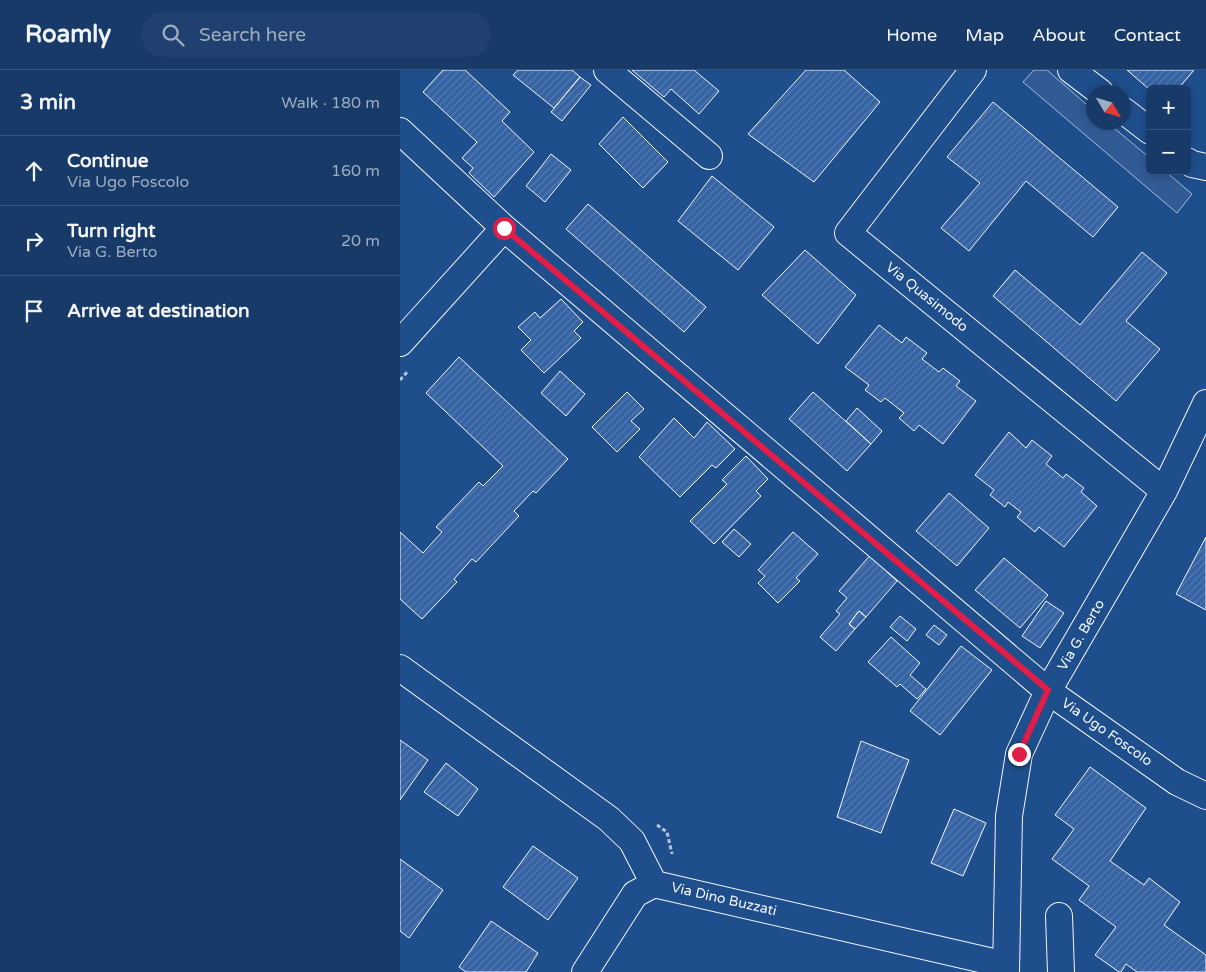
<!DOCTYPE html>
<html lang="en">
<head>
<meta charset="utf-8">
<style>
  :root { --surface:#173a69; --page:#20416f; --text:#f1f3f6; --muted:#9eadc0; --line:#36547d }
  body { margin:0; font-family:"Varela Round",sans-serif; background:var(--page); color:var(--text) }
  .controls { position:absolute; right:15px; top:15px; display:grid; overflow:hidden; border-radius:8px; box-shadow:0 2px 8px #0003 }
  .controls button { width:45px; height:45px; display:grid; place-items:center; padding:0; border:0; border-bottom:1px solid var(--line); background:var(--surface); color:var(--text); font:25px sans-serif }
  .compass { position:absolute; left:686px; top:15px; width:45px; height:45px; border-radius:50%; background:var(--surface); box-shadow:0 2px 8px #0003; rotate:128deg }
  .stop { position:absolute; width:15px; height:15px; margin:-11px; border:4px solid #e11d48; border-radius:50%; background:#fff }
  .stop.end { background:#e11d48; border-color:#fff; box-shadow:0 1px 5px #0008 }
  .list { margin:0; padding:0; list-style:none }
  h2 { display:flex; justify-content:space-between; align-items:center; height:65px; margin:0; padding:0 20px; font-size:21px }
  h2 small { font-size:16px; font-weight:400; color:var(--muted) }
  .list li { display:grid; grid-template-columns:32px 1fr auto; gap:15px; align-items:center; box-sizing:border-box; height:70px; padding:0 20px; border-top:1px solid var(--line) }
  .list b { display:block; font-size:19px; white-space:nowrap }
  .list p { margin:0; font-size:16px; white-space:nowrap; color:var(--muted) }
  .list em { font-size:16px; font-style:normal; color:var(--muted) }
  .icon { flex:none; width:28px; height:28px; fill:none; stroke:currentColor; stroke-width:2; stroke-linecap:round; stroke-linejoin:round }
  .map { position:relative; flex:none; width:806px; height:902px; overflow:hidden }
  header { display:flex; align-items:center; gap:30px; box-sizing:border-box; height:70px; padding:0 25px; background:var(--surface); border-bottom:1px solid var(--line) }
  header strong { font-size:24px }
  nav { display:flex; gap:28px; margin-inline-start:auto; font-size:18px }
  .search { width:350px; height:45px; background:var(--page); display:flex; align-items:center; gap:12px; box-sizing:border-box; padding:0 18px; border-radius:28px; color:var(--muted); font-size:19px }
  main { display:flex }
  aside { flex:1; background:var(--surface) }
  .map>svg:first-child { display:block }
</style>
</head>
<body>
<header>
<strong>Roamly</strong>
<div class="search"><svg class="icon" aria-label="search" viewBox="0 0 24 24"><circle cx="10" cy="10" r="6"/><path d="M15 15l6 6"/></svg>Search here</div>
<nav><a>Home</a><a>Map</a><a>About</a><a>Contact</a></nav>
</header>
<main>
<aside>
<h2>3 min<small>Walk · 180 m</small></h2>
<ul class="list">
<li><svg class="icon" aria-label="ahead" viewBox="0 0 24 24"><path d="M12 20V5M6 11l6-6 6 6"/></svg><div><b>Continue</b><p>Via Ugo Foscolo</p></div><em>160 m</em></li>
<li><svg class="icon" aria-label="right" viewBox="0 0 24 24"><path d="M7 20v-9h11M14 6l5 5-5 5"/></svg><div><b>Turn right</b><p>Via G. Berto</p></div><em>20 m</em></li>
<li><svg class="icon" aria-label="arrive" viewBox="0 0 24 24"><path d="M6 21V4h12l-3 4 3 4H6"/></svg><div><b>Arrive at destination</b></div></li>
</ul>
</aside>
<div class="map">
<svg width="806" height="902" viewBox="0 0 806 902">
  <defs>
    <pattern id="building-hatch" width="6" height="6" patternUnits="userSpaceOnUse" patternTransform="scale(1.25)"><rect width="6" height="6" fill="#3563a3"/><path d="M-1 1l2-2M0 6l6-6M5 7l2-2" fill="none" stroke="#537ab1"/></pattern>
  </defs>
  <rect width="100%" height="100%" fill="#1f4e8c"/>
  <path fill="#305b95" stroke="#a8bbd7" d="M 634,0 L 647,0 L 693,40 L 694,52 L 708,53 L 750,88 L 750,101 L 765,101 L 792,124 L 777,143 L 623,12 Z"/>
  <path fill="url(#building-hatch)" stroke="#f2f6ff" d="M 43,0 L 65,0 L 110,42 L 102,51 L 134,82 L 94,127 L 69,103 L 73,98 L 62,88 L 77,72 L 23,22 Z
    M 118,0 L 172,0 L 180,7 L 154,38 L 113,5 Z
    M 232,0 L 294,0 L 319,21 L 299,44 L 271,19 L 264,27 Z
    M 406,0 L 444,0 L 480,32 L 414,112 L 348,64 Z
    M 727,0 L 794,0 L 778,19 L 750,20 Z
    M 180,7 L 191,15 L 162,51 L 151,42 Z
    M 593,32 L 718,137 L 693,167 L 626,111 L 569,181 L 541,158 L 580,113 L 547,87 Z
    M 223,47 L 268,92 L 243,118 L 199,74 Z
    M 151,84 L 171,100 L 145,132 L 126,116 Z
    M 312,106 L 374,157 L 338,200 L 278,151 Z
    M 188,134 L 306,237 L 284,262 L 166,159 Z
    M 405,180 L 456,225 L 418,274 L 362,225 Z
    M 742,182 L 767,203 L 726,251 L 760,279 L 716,331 L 593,226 L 615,200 L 680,255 Z
    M 161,229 L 183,252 L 174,261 L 181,268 L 144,303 L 121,280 L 131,270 L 118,257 L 135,242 L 140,248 Z
    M 479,255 L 502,273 L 506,267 L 527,283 L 522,289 L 539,302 L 543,298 L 560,311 L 556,316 L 576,331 L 543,374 L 519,355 L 514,361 L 499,348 L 504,343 L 485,328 L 481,332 L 465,320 L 469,315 L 445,297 Z
    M 59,287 L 168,389 L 136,423 L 133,421 L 114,441 L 119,446 L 76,492 L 72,489 L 54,509 L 57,512 L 22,549 L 0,529 L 0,462 L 23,483 L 42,462 L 36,457 L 79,412 L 83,416 L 103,396 L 26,323 Z
    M 160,301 L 185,324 L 166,346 L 141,323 Z
    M 227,322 L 244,339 L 231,351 L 240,359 L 217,382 L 192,357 Z
    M 413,322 L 471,374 L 447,401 L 389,349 Z
    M 457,338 L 482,361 L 471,374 L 446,351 Z
    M 274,348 L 294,368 L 307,352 L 335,379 L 316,398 L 312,395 L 280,427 L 239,387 Z
    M 609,362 L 626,378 L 632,370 L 652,386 L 646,394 L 663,408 L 666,404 L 684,418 L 681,422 L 697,436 L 664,477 L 639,457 L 635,462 L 617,447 L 621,442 L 608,432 L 605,437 L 590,425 L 594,420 L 575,405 Z
    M 346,386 L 368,409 L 356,421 L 361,426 L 314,474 L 290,451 L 327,414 L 322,410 Z
    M 549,423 L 589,458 L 557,496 L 516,461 Z
    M 334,459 L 351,474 L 339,487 L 322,472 Z
    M 393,462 L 418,484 L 396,508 L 400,511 L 378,533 L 358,513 L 365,506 L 358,500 Z
    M 806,467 L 806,540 L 776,524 Z
    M 473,482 L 491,498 L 487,502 L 497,511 L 466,547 L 459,541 L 449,554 L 455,559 L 436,581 L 420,567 L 440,544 L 436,541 L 447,528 L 439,521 Z
    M 604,488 L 648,525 L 620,558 L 575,520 Z
    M 646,531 L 664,543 L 640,578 L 622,566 Z
    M 459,541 L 466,547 L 455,559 L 449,554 Z
    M 500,546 L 516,559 L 507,571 L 490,557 Z
    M 534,555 L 547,565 L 539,575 L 526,565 Z
    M 491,567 L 520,593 L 510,605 L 526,619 L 517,629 L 500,614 L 497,617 L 468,592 Z
    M 561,576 L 592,600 L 540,665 L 510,641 Z
    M 0,670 L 28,690 L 0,730 Z
    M 461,671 L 509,690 L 481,763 L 437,747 Z
    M 46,693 L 78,719 L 58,746 L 24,722 Z
    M 690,697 L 746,738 L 710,791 L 744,815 L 749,808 L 780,832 L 764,855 L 806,885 L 806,902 L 737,902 L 726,894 L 721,902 L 719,902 L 695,885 L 716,857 L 679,830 L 689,816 L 652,789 L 674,759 L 655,745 Z
    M 554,739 L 586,753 L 563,806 L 531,793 Z
    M 133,776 L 178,808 L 148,850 L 103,817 Z
    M 0,789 L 43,820 L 9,868 L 0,861 Z
    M 91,851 L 138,883 L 126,902 L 66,902 L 59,897 Z"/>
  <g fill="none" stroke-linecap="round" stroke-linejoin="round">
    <g stroke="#f2f6ff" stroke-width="28">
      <path id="minor" d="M 207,0 L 309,86
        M 573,0 L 448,163 L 764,421
        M 671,0 L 700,22
        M 724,41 L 750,61
        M 0,61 L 104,158 L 648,621 L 777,712 L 806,726
        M 787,91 L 792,94 L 806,97
        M 0,273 L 104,158
        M 0,598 L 209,749 L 232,771 L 254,814 L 606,895
        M 659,846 L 661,902
        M 185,902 L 235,824 L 254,814
        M 606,902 L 609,746 L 619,684 L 648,621 L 764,421 L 806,333"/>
    </g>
    <path stroke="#b3c4dc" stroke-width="3" stroke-dasharray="4 2.5" stroke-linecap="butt" d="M 0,310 L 8,301
      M 257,755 L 267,762 L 272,784"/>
    <use href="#minor" stroke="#1f4e8c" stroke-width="26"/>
  </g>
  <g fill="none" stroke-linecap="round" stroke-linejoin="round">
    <path stroke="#e11d48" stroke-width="6" d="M 104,158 L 648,620 L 619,684"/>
  </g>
  <g text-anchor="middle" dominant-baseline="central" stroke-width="4" stroke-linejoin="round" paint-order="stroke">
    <g font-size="14" fill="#f2f6ff" stroke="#1f4e8c">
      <text transform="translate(527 227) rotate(39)">Via Quasimodo</text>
      <text transform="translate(681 565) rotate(-60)">Via G. Berto</text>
      <text transform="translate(707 662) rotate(35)">Via Ugo Foscolo</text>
      <text transform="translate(324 829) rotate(13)">Via Dino Buzzati</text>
    </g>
  </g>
</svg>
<div class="controls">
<button>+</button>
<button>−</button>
</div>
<svg class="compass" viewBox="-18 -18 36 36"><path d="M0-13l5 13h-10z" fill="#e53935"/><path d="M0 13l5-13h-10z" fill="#9eadc0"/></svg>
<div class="stop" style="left:104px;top:158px"></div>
<div class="stop end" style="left:619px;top:684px"></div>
</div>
</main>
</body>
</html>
